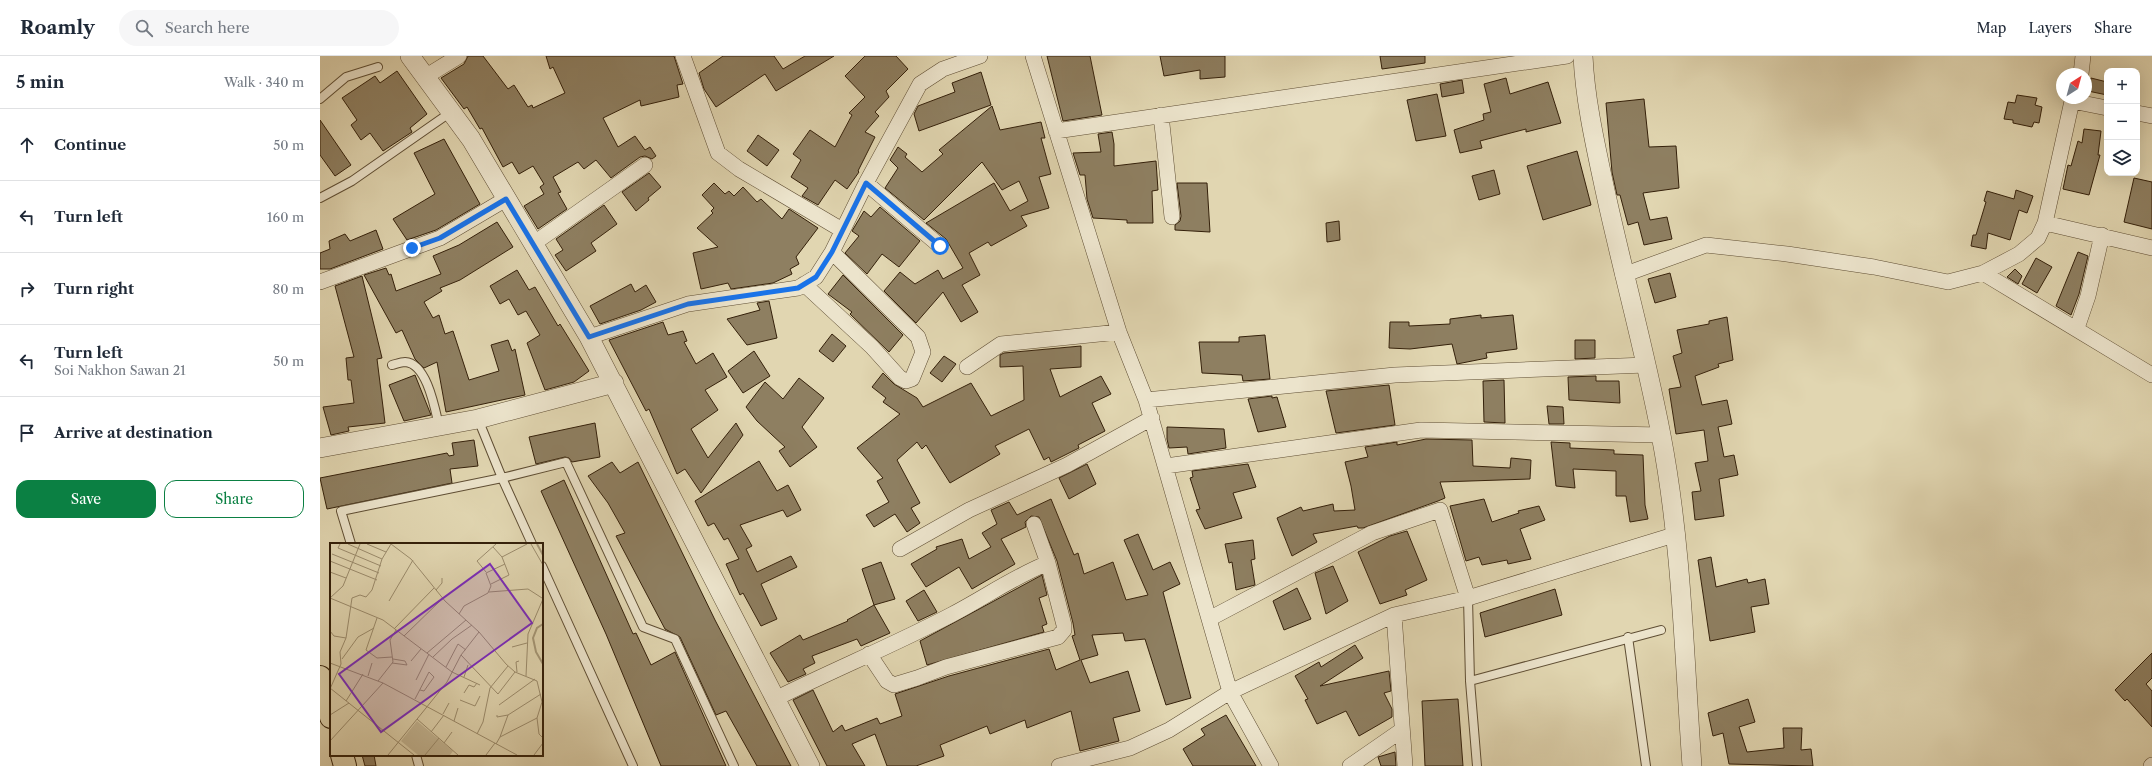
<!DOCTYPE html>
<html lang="en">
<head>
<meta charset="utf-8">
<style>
  :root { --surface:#fff; --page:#f6f6f7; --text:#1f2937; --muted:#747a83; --line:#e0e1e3; --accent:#0b8043 }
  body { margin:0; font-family:"Libre Caslon Text",serif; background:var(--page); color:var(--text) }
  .controls { position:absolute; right:12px; top:12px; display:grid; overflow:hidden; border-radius:8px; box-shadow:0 4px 16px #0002 }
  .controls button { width:36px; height:36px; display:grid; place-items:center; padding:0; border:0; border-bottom:1px solid var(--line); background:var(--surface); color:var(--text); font:20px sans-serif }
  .compass { position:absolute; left:1736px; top:12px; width:36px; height:36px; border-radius:50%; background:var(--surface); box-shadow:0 4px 16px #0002; rotate:36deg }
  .stop { position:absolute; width:12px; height:12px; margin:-9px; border:3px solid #1a73e8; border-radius:50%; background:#fff }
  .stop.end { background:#1a73e8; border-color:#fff; box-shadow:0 1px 4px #0008 }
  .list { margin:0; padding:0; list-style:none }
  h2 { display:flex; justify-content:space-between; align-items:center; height:52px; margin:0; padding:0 16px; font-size:17px }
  h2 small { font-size:13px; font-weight:400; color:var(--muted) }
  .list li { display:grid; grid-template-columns:26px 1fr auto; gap:12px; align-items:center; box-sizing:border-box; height:72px; padding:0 16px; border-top:1px solid var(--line) }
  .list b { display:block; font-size:15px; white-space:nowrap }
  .list p { margin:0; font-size:13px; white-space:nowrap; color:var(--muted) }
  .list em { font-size:13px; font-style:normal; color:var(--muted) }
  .actions { display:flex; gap:8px; padding:12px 16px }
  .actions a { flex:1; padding:9px 0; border:1px solid var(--accent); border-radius:12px; text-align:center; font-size:14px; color:var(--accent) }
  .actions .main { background:var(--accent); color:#fff }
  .icon { flex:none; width:22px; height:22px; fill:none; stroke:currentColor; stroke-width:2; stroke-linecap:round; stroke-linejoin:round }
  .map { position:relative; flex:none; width:1832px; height:710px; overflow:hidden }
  header { display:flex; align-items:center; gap:24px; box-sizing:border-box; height:56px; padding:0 20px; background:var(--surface); border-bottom:1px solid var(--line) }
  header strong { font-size:19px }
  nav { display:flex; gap:22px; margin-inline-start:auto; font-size:14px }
  .search { width:280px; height:36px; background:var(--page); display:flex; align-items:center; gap:10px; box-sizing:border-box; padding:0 14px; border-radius:22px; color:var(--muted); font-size:15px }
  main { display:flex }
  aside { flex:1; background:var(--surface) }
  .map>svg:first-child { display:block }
</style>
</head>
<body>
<header>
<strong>Roamly</strong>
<div class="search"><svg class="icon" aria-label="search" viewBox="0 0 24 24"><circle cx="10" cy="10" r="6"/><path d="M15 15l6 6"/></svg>Search here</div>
<nav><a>Map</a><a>Layers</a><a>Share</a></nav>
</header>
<main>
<aside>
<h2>5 min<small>Walk · 340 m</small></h2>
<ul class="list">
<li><svg class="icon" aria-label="ahead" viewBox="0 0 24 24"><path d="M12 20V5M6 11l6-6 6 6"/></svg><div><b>Continue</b></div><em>50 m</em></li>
<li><svg class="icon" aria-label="left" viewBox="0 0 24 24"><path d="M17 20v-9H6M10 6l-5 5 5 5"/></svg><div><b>Turn left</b></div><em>160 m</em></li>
<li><svg class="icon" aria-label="right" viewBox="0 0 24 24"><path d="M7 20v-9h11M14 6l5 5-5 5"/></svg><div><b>Turn right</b></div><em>80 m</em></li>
<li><svg class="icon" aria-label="left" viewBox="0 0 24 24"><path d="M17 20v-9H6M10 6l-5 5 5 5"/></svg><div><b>Turn left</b><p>Soi Nakhon Sawan 21</p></div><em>50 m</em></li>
<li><svg class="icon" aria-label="arrive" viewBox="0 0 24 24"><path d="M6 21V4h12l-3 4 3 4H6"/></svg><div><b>Arrive at destination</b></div></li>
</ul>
<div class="actions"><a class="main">Save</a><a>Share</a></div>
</aside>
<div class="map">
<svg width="1832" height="710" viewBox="0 0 1832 710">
  <rect width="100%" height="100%" fill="#e1d6b1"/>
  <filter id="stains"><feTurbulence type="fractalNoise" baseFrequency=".005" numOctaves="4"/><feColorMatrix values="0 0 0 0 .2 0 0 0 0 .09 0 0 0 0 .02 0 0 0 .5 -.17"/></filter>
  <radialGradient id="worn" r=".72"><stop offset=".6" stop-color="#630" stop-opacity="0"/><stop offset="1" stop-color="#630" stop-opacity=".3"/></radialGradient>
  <path fill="#8e7f61" stroke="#34200a" d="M 148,0 L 163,0 L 188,33 L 194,29 L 208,51 L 212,49 L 213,52 L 245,37 L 233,11 L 230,13 L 226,0 L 354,0 L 363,28 L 357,29 L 359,41 L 321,50 L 320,44 L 283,62 L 298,91 L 315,80 L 325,94 L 330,91 L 336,100 L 332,103 L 325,100 L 320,101 L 291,122 L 276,104 L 264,113 L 258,106 L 233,121 L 241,136 L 238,137 L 247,153 L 218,173 L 204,150 L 224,138 L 220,131 L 224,128 L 213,110 L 199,118 L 192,106 L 183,111 L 162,72 L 160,73 L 147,51 L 144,53 L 121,22 L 144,8 Z
    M 403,0 L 454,0 L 463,13 L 485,0 L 514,0 L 456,35 L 445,18 L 396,51 L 384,33 L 379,17 Z
    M 545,0 L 576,0 L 588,13 L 566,35 L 569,41 L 555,56 L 559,60 L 545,76 L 555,81 L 538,115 L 539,116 L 527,133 L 515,124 L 498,149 L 482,140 L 488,132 L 471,121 L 481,104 L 473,98 L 490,74 L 515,91 L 532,59 L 529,57 L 545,41 L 525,20 Z
    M 727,0 L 770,0 L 782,59 L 743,65 Z
    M 840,0 L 905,0 L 905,21 L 880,23 L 880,14 L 844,20 Z
    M 1060,0 L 1105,0 L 1105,7 L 1062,13 Z
    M 77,15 L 107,58 L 90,72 L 92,76 L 63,95 L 50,77 L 41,84 L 31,69 L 37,64 L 22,42 L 55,20 L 60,27 Z
    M 661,16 L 671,49 L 599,75 L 594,58 L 598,50 L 635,36 L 632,27 Z
    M 1186,22 L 1190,38 L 1228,26 L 1241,67 L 1206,76 L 1206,73 L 1160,85 L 1162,92 L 1140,97 L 1134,74 L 1164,64 L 1163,58 L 1171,56 L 1164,28 Z
    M 1771,22 L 1787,26 L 1787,39 L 1768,35 Z
    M 1142,24 L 1144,37 L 1122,41 L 1120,28 Z
    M 1117,38 L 1126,80 L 1096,85 L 1087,44 Z
    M 1697,39 L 1717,42 L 1715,49 L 1722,51 L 1719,67 L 1714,66 L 1712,71 L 1693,67 L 1693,64 L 1684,63 L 1688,46 L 1695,47 Z
    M 1324,43 L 1329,91 L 1356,90 L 1359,132 L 1323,137 L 1330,164 L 1347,161 L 1352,183 L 1324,189 L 1318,166 L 1308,169 L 1300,139 L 1297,139 L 1292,116 L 1286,47 Z
    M 672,50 L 680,74 L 721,66 L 725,82 L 721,82 L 731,118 L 719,121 L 729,152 L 701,160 L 707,170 L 671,190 L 668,186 L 649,197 L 660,219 L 642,229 L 658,256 L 641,266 L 623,236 L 596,267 L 564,235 L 580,216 L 595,228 L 618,214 L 623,223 L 643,212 L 626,183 L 606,167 L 674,127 L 690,155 L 708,145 L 699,125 L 682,134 L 662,106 L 604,164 L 565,132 L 578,112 L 570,104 L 578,91 L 587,98 L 585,101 L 602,116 L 623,98 L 619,94 Z
    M 0,64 L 31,109 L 15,120 L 0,99 Z
    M 1764,73 L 1781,75 L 1778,99 L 1780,99 L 1769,139 L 1743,133 L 1748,109 L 1751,110 L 1758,85 L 1762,87 Z
    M 792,76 L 794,88 L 794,110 L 836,105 L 838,134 L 832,135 L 833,167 L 807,167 L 807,164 L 773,162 L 767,143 L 765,119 L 760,119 L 753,97 L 781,96 L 778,78 Z
    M 438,79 L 459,94 L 447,110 L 427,95 Z
    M 124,83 L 160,148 L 116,174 L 87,184 L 73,163 L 115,138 L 94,97 Z
    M 1257,95 L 1271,149 L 1223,164 L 1207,110 Z
    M 1174,114 L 1180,138 L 1159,144 L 1152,120 Z
    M 329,117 L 341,131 L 328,142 L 329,144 L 316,155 L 302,136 Z
    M 1814,122 L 1832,126 L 1832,173 L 1804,166 Z
    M 394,127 L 405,138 L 409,135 L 414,140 L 423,131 L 437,146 L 441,143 L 462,163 L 469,153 L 498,172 L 476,201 L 479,208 L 470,213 L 472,218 L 453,227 L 411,233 L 408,227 L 381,233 L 373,197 L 398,191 L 377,172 L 393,157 L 391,155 L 394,152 L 382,139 Z
    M 857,127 L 887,127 L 890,176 L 855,174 L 855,169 L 860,165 L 861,160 Z
    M 1696,134 L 1713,140 L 1707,157 L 1699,154 L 1690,184 L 1668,177 L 1666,193 L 1651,190 L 1653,179 L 1656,179 L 1666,146 L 1664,145 L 1667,135 L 1694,143 Z
    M 284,149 L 297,168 L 271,187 L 276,195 L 246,215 L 235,199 L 243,194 L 236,183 Z
    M 560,151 L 600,185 L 579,211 L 562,198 L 547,218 L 525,197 L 539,180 L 532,175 L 544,155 L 551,161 Z
    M 1019,165 L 1020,184 L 1007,186 L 1006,167 Z
    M 177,166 L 193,191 L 140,224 L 120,232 L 122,235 L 104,246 L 113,262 L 119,259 L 125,278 L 133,275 L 149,324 L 179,315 L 171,289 L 188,284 L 192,295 L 195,293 L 205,339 L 126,356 L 117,306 L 104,312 L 95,303 L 82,274 L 76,277 L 44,219 L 66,212 L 69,219 L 71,218 L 76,235 L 121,218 L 113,200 L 139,189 Z
    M 56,174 L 63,193 L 10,213 L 0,213 L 0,197 L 10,193 L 9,185 L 25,178 L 30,185 Z
    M 1758,196 L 1768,200 L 1759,238 L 1751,259 L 1736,250 Z
    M 1716,202 L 1732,211 L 1717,237 L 1702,228 Z
    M 1695,213 L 1702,220 L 1698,228 L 1687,221 Z
    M 197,214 L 209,234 L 215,231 L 238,270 L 240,268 L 269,315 L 254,326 L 225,334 L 207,287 L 220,279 L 206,255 L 198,259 L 189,243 L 180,248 L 170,230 Z
    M 1350,217 L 1356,241 L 1335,247 L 1328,223 Z
    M 523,219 L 583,279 L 569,296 L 530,258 L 532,256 L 508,238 Z
    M 42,220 L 62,302 L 57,303 L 65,367 L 28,371 L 29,375 L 11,379 L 3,351 L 34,347 L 31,324 L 28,324 L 26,302 L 34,301 L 15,230 Z
    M 311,228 L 315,236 L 326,229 L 336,246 L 321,254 L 280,268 L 270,250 Z
    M 449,245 L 457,282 L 427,289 L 407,263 L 440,254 L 437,247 Z
    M 1161,259 L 1161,262 L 1193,259 L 1197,293 L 1166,297 L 1167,302 L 1137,308 L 1132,288 L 1090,293 L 1069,292 L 1070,266 L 1089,266 L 1089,270 L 1130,268 L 1130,263 Z
    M 1407,261 L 1413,304 L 1398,308 L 1399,311 L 1375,320 L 1382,349 L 1407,344 L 1412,368 L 1398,371 L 1404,401 L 1414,399 L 1418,419 L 1399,423 L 1404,460 L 1375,464 L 1372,436 L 1381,435 L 1375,407 L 1388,405 L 1384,374 L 1356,378 L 1349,333 L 1361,331 L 1353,300 L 1362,297 L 1357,274 L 1389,268 L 1389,265 Z
    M 343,266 L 348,279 L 363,275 L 367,285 L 364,286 L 376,308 L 393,297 L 407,321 L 385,334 L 398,354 L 371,373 L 388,402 L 416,367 L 423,379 L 381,437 L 365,413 L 357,418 L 329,353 L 326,355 L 290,286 L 289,284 Z
    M 512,278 L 526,290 L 513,306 L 499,295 Z
    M 945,279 L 950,323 L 923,325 L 922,319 L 882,317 L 879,286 L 919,286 L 919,281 Z
    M 1255,284 L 1275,284 L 1275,302 L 1255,303 Z
    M 761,290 L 761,311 L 730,313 L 740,341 L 781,320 L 791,338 L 772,347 L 785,375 L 758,389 L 759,392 L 731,406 L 729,401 L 724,404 L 709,373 L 675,390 L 680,398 L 630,427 L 606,389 L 602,393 L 597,386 L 577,404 L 600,447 L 591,452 L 600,467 L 587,476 L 575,458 L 554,471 L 546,459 L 569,446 L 557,425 L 563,422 L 537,392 L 580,358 L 563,346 L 566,342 L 552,331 L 563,317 L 574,328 L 597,342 L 603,351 L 651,327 L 671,360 L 704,344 L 703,310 L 680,311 L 680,299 L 684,297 Z
    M 434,295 L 450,320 L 423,337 L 408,315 Z
    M 624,300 L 636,308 L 622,326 L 610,317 Z
    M 95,319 L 111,359 L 84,365 L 69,329 Z
    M 1276,320 L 1276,325 L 1299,325 L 1300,347 L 1249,344 L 1248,321 Z
    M 479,322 L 504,342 L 482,371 L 497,391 L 470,411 L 459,395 L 465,391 L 437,365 L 426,351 L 445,326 L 463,343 Z
    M 1184,324 L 1185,367 L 1164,366 L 1163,325 Z
    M 1069,329 L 1075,369 L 1016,377 L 1006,335 Z
    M 952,340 L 952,342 L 957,341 L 966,371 L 938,376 L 928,343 Z
    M 1227,350 L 1243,351 L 1244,368 L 1229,368 Z
    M 275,367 L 280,401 L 252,406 L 249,402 L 245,401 L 216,408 L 209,381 Z
    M 847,371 L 904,373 L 906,392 L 868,398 L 867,391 L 849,392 L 847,383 Z
    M 1106,383 L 1152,384 L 1153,410 L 1190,412 L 1191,402 L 1211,404 L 1210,423 L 1120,426 L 1125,442 L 1118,445 L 1043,472 L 1038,472 L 1037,470 L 993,478 L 997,486 L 972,500 L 957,462 L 981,451 L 983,455 L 1013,448 L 1014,455 L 1035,454 L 1031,430 L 1025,406 L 1048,401 L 1045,391 L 1077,386 L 1077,389 Z
    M 154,384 L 158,410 L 130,413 L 132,427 L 7,453 L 0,422 L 127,397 L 129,400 L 134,399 L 132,387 Z
    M 1231,386 L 1250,387 L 1250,392 L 1294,394 L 1294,398 L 1323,399 L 1325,449 L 1328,463 L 1310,466 L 1306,440 L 1296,440 L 1296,415 L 1253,413 L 1255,432 L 1236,430 Z
    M 439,405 L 457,435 L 468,429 L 481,454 L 467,461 L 463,454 L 420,469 L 432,490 L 426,493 L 437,516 L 471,500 L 477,511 L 441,528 L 457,563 L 441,570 L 423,537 L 420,539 L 406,508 L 419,503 L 408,482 L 404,484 L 394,467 L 388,470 L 375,445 Z
    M 292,406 L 300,417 L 318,406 L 395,564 L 471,710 L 437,710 L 406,655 L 396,659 L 360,581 L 345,573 L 296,480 L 305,477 L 288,447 L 268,420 Z
    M 767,408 L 776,428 L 749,443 L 739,422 Z
    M 928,408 L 936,431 L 913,437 L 922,462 L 885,473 L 876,454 L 880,453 L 870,422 L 873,421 L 872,415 Z
    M 244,424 L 313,578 L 316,577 L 331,609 L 355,596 L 406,710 L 341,710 L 286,578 L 221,435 Z
    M 731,443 L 754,499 L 758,497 L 764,518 L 793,506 L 806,544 L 828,539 L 804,484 L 818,478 L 833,514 L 850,506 L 860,528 L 843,536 L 871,642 L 846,649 L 825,583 L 805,585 L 803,577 L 772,579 L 778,599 L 761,604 L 770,627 L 808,615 L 820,655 L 793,662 L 799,685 L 760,695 L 751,655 L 707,672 L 705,664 L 670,678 L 667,670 L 620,689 L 624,700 L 596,710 L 567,710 L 555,678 L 532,688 L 545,710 L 507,710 L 473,644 L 493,634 L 513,676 L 522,669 L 525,675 L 557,662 L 560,668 L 582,660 L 575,638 L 629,620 L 729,593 L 736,614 L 760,604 L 752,580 L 755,579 L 753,567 L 737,505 L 719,461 L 711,460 L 705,466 L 706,471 L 681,483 L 695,508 L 652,533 L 639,511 L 606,531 L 591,508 L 617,493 L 616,491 L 642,483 L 649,503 L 671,491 L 662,477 L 677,468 L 671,454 L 689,446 L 697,459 Z
    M 1164,443 L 1172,466 L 1199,457 L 1198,455 L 1219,450 L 1225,464 L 1200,473 L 1211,503 L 1188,508 L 1187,504 L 1162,509 L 1159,501 L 1146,505 L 1130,450 Z
    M 1087,475 L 1107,524 L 1085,534 L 1087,539 L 1060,548 L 1038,496 L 1070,480 Z
    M 933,484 L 935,503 L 931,504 L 935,529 L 916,534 L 912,506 L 909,507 L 905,488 Z
    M 1391,501 L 1396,531 L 1427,523 L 1428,527 L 1445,523 L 1449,548 L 1431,551 L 1435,576 L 1390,585 L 1378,504 Z
    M 561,506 L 575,543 L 554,549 L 542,513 Z
    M 1013,510 L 1028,545 L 1006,558 L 995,517 Z
    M 722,519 L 727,539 L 719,542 L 727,568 L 722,570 L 724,576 L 607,609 L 600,585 Z
    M 977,532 L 991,563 L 964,574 L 953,545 Z
    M 1235,533 L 1242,559 L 1165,581 L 1160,557 Z
    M 604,534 L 617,556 L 598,565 L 586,545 Z
    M 554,549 L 570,577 L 541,590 L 537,583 L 492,600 L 495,607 L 483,613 L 486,618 L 468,626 L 450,597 L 480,579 L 483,584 L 528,565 L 527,564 Z
    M 1035,589 L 1043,602 L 1000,630 L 1069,615 L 1071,635 L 1064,637 L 1072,653 L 1072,661 L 1039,680 L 1026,655 L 997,668 L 985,644 L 988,643 L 975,620 L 999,606 L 1001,611 Z
    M 1832,597 L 1832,622 L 1826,628 L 1832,635 L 1832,671 L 1807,643 L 1805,645 L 1795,634 Z
    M 1138,643 L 1143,710 L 1105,710 L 1102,645 Z
    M 1428,643 L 1435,666 L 1419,671 L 1427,696 L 1464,692 L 1463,672 L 1482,672 L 1481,694 L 1491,693 L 1493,710 L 1409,708 L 1403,677 L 1393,680 L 1388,657 Z
    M 906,659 L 936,710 L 873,710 L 863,693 L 885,679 L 881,673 Z
    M 1075,696 L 1076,710 L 1061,710 L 1058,701 Z
    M 42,699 L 54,699 L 56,710 L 45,710 Z"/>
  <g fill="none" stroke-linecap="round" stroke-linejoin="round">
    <g stroke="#5f4e34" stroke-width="10">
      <path id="service" d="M 0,43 L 26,21 L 58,11
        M 0,142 L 32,125 L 131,56
        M 72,309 C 76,308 81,306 85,306 C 107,307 115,353 119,370
        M 158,363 L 182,422 L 246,406 L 323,571 L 355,583 L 414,710
        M 31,488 L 21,455 L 182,422 L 212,488
        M 222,510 L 313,710
        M 1148,542 L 1150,625 L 1157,710
        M 1308,581 L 1326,710
        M 1150,625 L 1341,574
        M 96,699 L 99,710"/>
    </g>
    <g stroke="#5f4e34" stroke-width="16">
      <path id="minor" d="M 363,0 L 398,97 L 419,113 L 522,174
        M 713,0 L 799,276 L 826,344 L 910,636 L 951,710
        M 1761,18 L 1763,0
        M 105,21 L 139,0
        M 1817,57 L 1832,60
        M 841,59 L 852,161
        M 736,75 L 1247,0
        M 546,127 L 620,190
        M 1725,167 L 1832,192
        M 213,188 L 325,109
        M 1663,217 L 1832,319
        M 1303,219 L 1386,189 L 1467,198 L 1554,211 L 1628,226 L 1663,217 L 1699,198 L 1718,182 L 1725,167 L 1752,45 L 1787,52
        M 0,226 L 120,182 L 186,143
        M 484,228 L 552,291 L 580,322 L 586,325 L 592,323 L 603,296 L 598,281 L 512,196
        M 1757,272 L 1768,240 L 1782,179
        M 269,281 L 368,248 L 478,232 L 496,221 L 512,196 L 546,127 L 600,28 L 623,13 L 660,0
        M 647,311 L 681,288 L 799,276
        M 826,344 L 1075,319 L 1326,309
        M 846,410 L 1101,374 L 1341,379
        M 714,468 L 728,507
        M 580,493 L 649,454 L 747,409 L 832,362
        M 1074,559 L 1085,710
        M 889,563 L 1052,477 L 1120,454 L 1148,542
        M 455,643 C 513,614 574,589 631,559 C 664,542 693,521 728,507 L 744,569 L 744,574 L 738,581 L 626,611 L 597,622 L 574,629 L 567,625 L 549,598
        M 739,710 L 810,692 L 849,674 L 910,636 L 1074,559 L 1148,542 L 1357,478
        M 1030,710 L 1082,674
        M 1831,710 L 1832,709"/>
    </g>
    <g stroke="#5f4e34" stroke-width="20">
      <path id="tertiary" d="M 90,0 L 151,83 L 269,281 L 490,710
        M 1263,0 C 1265,42 1274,83 1283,125 C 1301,210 1325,294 1341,379 C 1362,488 1364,600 1372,710
        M 0,392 L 158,363 L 294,327"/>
    </g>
    <g stroke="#34200a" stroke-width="24">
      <path id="primary" d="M 0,621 L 11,661
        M 22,699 L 25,710"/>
    </g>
    <use href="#service" stroke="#ece4cc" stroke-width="8"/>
    <use href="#minor" stroke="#ece4cc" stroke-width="15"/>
    <use href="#tertiary" stroke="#ece4cc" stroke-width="19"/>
    <use href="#primary" stroke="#e1d6b1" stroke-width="22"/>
  </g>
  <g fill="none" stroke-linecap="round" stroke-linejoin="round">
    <path stroke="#1a73e8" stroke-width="5" d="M 92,192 L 120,182 L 186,143 L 269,281 L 368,248 L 478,232 L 496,221 L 512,196 L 546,127 L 620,190"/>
  </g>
  <g transform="translate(10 487)">
    <rect width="213" height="213" fill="#e1d6b1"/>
    <path d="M 87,178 L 123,208 L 120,212 L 88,212 L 71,198 Z" fill="#c4b795"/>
    <path fill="none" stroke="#a69878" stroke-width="2" d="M 207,1 L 213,12M 213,81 L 207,85 L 203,95 L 206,109 L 213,121"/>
    <path fill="none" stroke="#9c8d6e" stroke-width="1" d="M 10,1 L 8,5 L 51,23M 18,1 L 52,16M 37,1 L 56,9M 61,1 L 81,16 L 115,58 L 149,89 L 176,121 L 185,129 L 207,138 L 212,159 L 207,175 L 209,191 L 213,195M 201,1 L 213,22M 2,11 L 49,30M 172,14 L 197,1M 0,18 L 47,37M 0,29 L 16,35M 156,29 L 147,18 L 166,1M 161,41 L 179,32 L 172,14 L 163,4M 106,47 L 112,40 L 112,35M 159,49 L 198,46 L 212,55M 0,55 L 53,77 L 122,129 L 150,142M 0,55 L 13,43 L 30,1M 59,58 L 83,17M 129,71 L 134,63 L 158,50 L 161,43 L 156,30 L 175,21M 47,75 L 36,107 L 47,115 L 62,114M 64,86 L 104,45M 0,88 L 4,93 L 16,95M 74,93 L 113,55M 182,104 L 197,100M 97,110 L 136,77M 131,112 L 168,151 L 185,129M 103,114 L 122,96 L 142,82M 12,116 L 28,94 L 44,85M 81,118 L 91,106M 0,120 L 53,140 L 187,212M 62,120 L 77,122 L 75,118 L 63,116M 116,124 L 128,101 L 136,107M 187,129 L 186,119 L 189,118M 38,133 L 42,120M 196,133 L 198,91 L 213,56M 134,134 L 138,122M 86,137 L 99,111M 48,138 L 63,119 L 60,97 L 66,87M 0,145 L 84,212M 0,146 L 11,121 L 10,109 L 16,95 L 22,55 L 30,52 L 36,54 L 42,47 L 52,16 L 61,1M 134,150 L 139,142 L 144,144 L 147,140M 85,156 L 99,129 L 104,134 L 94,148 L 90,147M 130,157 L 145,163 L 150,153M 16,158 L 33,131M 169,162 L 205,136M 113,171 L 119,160M 0,172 L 19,160M 167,172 L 167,174 L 178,172 L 211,151M 87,176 L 128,212M 124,178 L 128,165M 101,189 L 114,172M 147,191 L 153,179 L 160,145 L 178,123M 170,194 L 178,172M 0,198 L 53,140M 114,200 L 122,189M 166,201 L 170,194 L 207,175M 58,212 L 117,139 L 131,112 L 149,89M 95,212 L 109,195M 156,212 L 165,200M 204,212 L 213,200"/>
    <path fill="#7b2cbf" fill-opacity="0.15" stroke="#7b2cbf" stroke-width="2" d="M 160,21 L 202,80 L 51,189 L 9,131 Z"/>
    <rect width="213" height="213" fill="none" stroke="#34200a" stroke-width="2"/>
  </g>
  <rect width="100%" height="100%" filter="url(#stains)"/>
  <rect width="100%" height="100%" fill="url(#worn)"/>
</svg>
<div class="controls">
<button>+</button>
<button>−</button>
<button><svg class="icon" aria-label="layers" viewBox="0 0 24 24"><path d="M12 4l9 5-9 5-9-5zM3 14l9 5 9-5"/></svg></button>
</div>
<svg class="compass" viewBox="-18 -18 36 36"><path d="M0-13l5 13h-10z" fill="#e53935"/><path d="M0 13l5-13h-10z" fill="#747a83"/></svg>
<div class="stop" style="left:620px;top:190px"></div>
<div class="stop end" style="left:92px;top:192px"></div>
</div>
</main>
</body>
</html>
